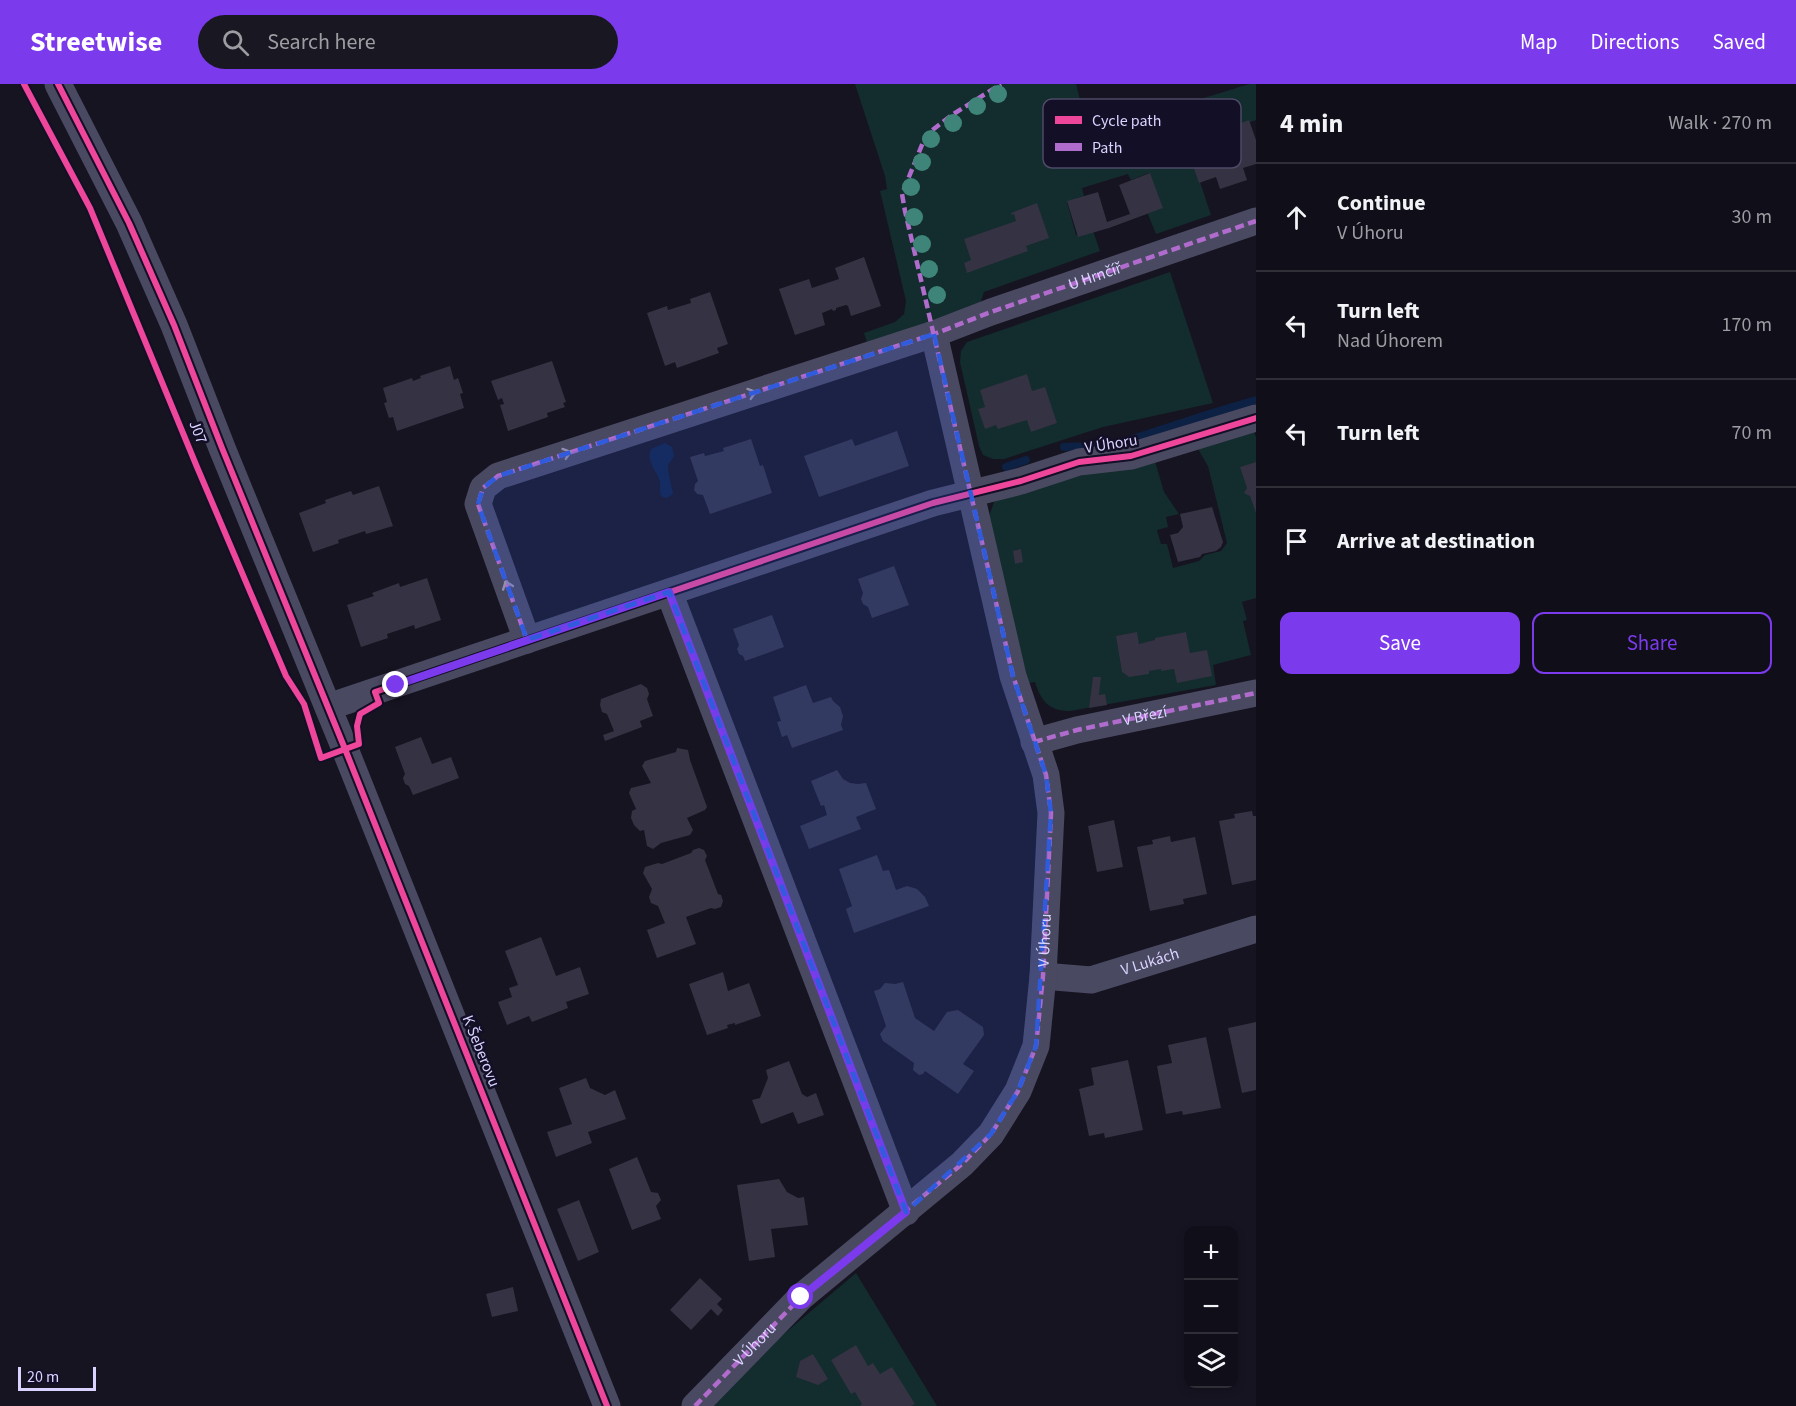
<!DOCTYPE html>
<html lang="en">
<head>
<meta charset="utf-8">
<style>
  :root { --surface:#100f19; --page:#191822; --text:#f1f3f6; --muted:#9c9ca2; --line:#302f38; --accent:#7c3aed }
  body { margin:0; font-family:"Source Sans 3",sans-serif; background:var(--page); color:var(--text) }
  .controls { position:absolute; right:18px; bottom:18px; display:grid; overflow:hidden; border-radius:12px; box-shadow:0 3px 9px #0003 }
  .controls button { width:54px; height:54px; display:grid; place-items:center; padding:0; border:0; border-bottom:2px solid var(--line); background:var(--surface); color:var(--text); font:30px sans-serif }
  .scale { position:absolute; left:18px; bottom:15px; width:78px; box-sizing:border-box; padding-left:6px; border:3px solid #d9d4ff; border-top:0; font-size:16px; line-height:21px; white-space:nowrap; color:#d9d4ff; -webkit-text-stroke:4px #130f26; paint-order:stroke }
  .stop { position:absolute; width:18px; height:18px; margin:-14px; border:4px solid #7c3aed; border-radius:50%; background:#fff }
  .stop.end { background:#7c3aed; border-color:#fff; box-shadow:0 2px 6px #0008 }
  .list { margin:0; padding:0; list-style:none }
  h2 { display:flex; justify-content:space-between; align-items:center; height:78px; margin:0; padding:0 24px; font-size:26px }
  h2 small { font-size:20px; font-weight:400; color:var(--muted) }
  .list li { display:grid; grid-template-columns:39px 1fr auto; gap:18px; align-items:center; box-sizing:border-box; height:108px; padding:0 24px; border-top:2px solid var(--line) }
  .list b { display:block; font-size:22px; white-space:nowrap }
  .list p { margin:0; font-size:20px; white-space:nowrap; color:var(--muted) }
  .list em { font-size:20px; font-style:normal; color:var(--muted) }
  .actions { display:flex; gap:12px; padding:18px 24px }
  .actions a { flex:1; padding:14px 0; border:2px solid var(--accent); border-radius:12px; text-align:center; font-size:21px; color:var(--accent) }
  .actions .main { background:var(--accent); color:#fff }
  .icon { flex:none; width:33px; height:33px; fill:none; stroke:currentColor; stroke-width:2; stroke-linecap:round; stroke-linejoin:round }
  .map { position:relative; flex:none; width:1256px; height:1322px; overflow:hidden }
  header { display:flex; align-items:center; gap:36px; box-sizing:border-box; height:84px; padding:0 30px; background:var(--accent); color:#fff }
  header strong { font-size:28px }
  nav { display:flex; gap:33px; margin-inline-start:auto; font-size:21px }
  .search { width:420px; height:54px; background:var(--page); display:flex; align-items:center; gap:15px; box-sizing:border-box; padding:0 21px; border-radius:33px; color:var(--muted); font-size:22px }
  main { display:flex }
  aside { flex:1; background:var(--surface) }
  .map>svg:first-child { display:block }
</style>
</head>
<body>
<header>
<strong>Streetwise</strong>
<div class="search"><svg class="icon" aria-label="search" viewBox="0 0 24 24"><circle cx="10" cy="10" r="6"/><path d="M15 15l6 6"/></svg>Search here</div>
<nav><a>Map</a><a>Directions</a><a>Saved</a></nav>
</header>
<main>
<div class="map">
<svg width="1256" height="1322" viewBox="0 0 1256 1322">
  <rect width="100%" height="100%" fill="#161421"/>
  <path fill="#132c2d" d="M 855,0 L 1076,0 L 1080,16 C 1089,22 1099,30 1109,34 C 1129,40 1224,7 1250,0 L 1256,0 L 1256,36 L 1196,57 L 1200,68 L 1199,95 L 1211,131 L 1156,150 L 1147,128 L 1162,122 L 1149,89 L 1131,96 L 1128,90 L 1082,104 L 1084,112 L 1067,118 L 1076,151 L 1093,147 L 1100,167 L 984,208 L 980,220 L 950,232 L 867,258 L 864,249 L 895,238 L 904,230 L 906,217 L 880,107 L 887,105 L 885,92 Z
    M 1170,188 L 1213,319 L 1103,343 L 1004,375 L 993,375 L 983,371 L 979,362 L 960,278 L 961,267 L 967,258 Z
    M 1253,345 L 1256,353 L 1256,514 L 1242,518 L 1247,536 L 1243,537 L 1251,571 L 1213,581 L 1216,601 L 1070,627 C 1049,627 1041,617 1035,598 L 1028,599 L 989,432 L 994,418 L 1004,410 L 1154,374 L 1164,408 L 1179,430 L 1166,433 L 1168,443 L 1157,446 L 1161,460 L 1167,460 L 1173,484 L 1199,477 L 1205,471 L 1221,467 L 1227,459 L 1208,382 L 1195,360 Z
    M 856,1189 L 937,1322 L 706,1322 L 733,1293 Z"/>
  <path fill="#0d2144" d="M 665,359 L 672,363 L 674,372 L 668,381 L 668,386 L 673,410 L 667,414 C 663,413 661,413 660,408 C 659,405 661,401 660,398 C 657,386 646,378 651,365 Z"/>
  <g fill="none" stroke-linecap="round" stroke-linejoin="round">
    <path stroke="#0d2144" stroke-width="8" d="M 1064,363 L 1114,361 L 1209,330 L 1256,316
      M 1006,383 L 1026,376"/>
  </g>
  <path fill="#343243" d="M 1249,36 L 1256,56 L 1256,80 L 1243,84 L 1247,96 L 1220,105 L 1216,93 L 1199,99 L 1189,70 L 1223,59 L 1219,47 Z
    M 1150,89 L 1163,124 L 1109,144 L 1078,153 L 1067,117 L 1098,108 L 1107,138 L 1130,130 L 1119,101 Z
    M 1037,119 L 1049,154 L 1026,162 L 1028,167 L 967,189 L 964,179 L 971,176 L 964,155 L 1016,137 L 1014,130 L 1012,131 L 1011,129 Z
    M 864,173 L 881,222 L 851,232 L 848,222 L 846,221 L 836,224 L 836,226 L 833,227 L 832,225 L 822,229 L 825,241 L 795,251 L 779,205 L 809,195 L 812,204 L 839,195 L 835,184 Z
    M 710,208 L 728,260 L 717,264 L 719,269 L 677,284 L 675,278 L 665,282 L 647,229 L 667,222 L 668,226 L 691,219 L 690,215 Z
    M 552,277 L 566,318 L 563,319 L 565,323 L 547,329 L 548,333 L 508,347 L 500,321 L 504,320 L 502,314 L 498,316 L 491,297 Z
    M 450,282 L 454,296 L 458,294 L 463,309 L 460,310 L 464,324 L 397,347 L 393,333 L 389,334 L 384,319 L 387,318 L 383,304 L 412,294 L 413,297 L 421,294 L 420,292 Z
    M 1027,290 L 1032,307 L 1045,303 L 1057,339 L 1031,348 L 1027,336 L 998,345 L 996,341 L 985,345 L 978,325 L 985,323 L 980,306 Z
    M 897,347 L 909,382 L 819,413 L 804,372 L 852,355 L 855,362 Z
    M 751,355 L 760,382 L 763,381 L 772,409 L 710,430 L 703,411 L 697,410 L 694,406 L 695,400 L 698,397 L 690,373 L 704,369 L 705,372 L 724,367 L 723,364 Z
    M 1256,378 L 1256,429 L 1250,412 L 1244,409 L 1247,404 L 1240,383 Z
    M 379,402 L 393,442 L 366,450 L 365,447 L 338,456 L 339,459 L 313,468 L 299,429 L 326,419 L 325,416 L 351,407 L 353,411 Z
    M 1212,423 L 1223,458 L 1221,463 L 1216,467 L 1202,470 L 1200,473 L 1178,478 L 1170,451 L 1178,449 L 1183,443 L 1180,430 Z
    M 1021,465 L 1023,478 L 1015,480 L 1013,467 Z
    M 894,482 L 909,521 L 872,534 L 868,523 L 863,520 L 861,515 L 863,509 L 858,495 Z
    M 427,494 L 441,536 L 415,545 L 414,541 L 387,550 L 388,554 L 361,563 L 347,521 L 374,512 L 372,509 L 399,499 L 400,503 Z
    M 772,531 L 784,563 L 745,577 L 743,572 L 739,570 L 737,565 L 739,561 L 733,545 Z
    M 1137,548 L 1139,560 L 1155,556 L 1155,554 L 1186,548 L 1190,569 L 1207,566 L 1212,592 L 1177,599 L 1174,585 L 1161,587 L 1161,585 L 1149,587 L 1149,590 L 1129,593 L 1122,588 L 1116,552 Z
    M 1093,593 L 1101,593 L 1099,611 L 1105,610 L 1107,621 L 1089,624 Z
    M 641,600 L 647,604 L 649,610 L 647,615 L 653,632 L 640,637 L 642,643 L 605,657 L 603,651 L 614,647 L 607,630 L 602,628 L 600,621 L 601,615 Z
    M 806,601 L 813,619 L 831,613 L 833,617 L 840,623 L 843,632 L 841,641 L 843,646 L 792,664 L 787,651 L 782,653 L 777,638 L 781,637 L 773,613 Z
    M 421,653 L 432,680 L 451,673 L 459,694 L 413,711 L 409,702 L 405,700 L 403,694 L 405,690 L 395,663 Z
    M 677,664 L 688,666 L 690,676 L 707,723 L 705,726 L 687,734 L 693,746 L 690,751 L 661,759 L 653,765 L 647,762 L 644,746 L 640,747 L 634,741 L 631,734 L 632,727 L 636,725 L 629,709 L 631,704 L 651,699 L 642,682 L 645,677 L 676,668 Z
    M 837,686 L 843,695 L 850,699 L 858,700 L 866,699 L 876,725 L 856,733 L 861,745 L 809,765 L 800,742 L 827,731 L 824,721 L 821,722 L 811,697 Z
    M 1252,727 L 1253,732 L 1256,732 L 1256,796 L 1232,801 L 1219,737 L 1235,734 L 1234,730 Z
    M 1114,736 L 1123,783 L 1097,788 L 1088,742 Z
    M 1170,752 L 1171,758 L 1195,753 L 1207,810 L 1183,815 L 1184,820 L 1150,827 L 1137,763 L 1153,760 L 1152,756 Z
    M 699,764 L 704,766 L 707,772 L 705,776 L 718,810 L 721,811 L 723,817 L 721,823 L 715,825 L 711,824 L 686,833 L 696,860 L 657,874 L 647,846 L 665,839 L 658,822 L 651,819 L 649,813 L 652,805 L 643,789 L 645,783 L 658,779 L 662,780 L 691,769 L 693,766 Z
    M 877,771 L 883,787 L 889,786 L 896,806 L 907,802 L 917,805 L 925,813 L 929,822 L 854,849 L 846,825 L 852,822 L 839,785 Z
    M 541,853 L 556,892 L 580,883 L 589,910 L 566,918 L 568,924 L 532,938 L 529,932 L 507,941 L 498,918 L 512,913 L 509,904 L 518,901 L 505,867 Z
    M 723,888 L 728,907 L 749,899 L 761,932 L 735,941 L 735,939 L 727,941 L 728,944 L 707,951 L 689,900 Z
    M 903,898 L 915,934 L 934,947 L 947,928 L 958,926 L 983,943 L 984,951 L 963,980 L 974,987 L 958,1010 L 925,987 L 923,990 L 919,991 L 913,986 L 914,979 L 883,957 L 880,950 L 886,942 L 874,907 L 880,905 L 885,899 L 895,900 Z
    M 1256,938 L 1256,1006 L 1242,1009 L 1228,944 Z
    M 1206,953 L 1221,1024 L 1183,1031 L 1182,1027 L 1166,1030 L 1157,982 L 1172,979 L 1168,961 Z
    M 1128,976 L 1143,1046 L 1105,1054 L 1104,1049 L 1089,1052 L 1079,1005 L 1094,1001 L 1091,984 Z
    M 789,977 L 802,1010 L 807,1013 L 816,1009 L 824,1031 L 798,1040 L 793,1028 L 761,1040 L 752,1016 L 760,1014 L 768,994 L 766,986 Z
    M 586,994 L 590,1004 L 605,1011 L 615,1006 L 626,1035 L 588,1048 L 592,1059 L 556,1073 L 547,1048 L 572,1040 L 559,1004 Z
    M 637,1073 L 651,1108 L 658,1109 L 661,1116 L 656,1122 L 661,1135 L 632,1146 L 609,1085 Z
    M 779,1095 L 787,1108 L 798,1114 L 804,1113 L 808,1141 L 771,1145 L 775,1173 L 749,1177 L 737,1101 Z
    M 579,1116 L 599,1168 L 578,1177 L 557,1125 Z
    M 700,1194 L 722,1215 L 717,1220 L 723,1226 L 718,1232 L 711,1225 L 691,1246 L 670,1226 Z
    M 513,1203 L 518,1227 L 492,1233 L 486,1210 Z
    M 856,1261 L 868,1282 L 873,1279 L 880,1290 L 892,1283 L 915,1320 L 911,1322 L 860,1322 L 862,1320 L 855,1308 L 851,1310 L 831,1276 Z
    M 813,1270 L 828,1295 L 818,1301 L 796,1293 L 800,1277 Z"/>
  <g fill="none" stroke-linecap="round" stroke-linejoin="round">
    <g stroke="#4a4962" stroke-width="27">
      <path d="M 58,0 L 129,139 L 174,241 L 222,364 L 345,665 L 607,1322"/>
      <path d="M 669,508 L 906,1128"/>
      <path id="s1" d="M 527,556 L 478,420 L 483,404 L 498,392 L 934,250 L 991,228 L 1256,137"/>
      <path d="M 328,623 L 933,419 L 1021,397 L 1079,378 L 1131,372 L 1256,334"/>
      <path id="s2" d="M 1034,658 L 1077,646 L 1256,609"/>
      <path id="s3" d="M 1043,892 L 1091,896 L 1256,845"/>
      <path d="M 695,1322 L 801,1213 L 962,1080 L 991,1050 L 1018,1007 L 1036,962 L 1043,892 L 1051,729 L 1046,691 L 1013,592 L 934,250"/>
    </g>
    <g stroke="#b06ccc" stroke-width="4.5" stroke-dasharray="9 4.5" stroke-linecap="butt">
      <path d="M 669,508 L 906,1128"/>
      <path d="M 527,556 L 478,420 L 483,404 L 498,392 L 934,250 L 991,228 L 1256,137"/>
      <path d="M 1034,658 L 1077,646 L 1256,609"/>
      <path id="s4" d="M 695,1322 L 801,1213 L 962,1080 L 991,1050 L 1018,1007 L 1036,962 L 1043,892 L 1051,729 L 1046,691 L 1013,592 L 905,127 L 902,110 L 926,51 L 952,31 L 1001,0"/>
    </g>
    <g stroke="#130f26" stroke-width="10">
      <path id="cycleway" d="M 24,0 L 90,124 L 197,383 L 286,592 L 304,620 L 321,674 L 359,660 L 357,642 L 360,630 L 379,619 L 375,608 L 933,419 L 1021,397 L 1079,378 L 1131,372 L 1256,334
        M 58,0 L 129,139 L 174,241 L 222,364 L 345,665 L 607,1322"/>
    </g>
    <use href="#cycleway" stroke="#ed469a" stroke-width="6"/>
  </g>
  <g fill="#3e8478">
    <circle cx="998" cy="10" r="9"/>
    <circle cx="977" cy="22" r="9"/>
    <circle cx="953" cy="39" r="9"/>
    <circle cx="931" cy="55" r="9"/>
    <circle cx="922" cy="78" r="9"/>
    <circle cx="911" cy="103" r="9"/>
    <circle cx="914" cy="133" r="9"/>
    <circle cx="922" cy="160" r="9"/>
    <circle cx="929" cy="185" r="9"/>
    <circle cx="937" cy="211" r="9"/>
  </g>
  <defs><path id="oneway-chevron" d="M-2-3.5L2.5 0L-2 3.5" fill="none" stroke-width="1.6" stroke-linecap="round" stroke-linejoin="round" transform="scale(1.5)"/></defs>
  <g stroke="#928eb0">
    <use href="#oneway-chevron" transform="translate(752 309) rotate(-18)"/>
    <use href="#oneway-chevron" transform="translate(567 369) rotate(-18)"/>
    <use href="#oneway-chevron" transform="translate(507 501) rotate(-110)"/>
  </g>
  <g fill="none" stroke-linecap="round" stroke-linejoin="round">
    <path stroke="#7c3aed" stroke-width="8" d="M 396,601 L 669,508 L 906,1128 L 801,1213"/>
  </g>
  <path fill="#305bdc" fill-opacity="0.2" stroke="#305bdc" stroke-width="4.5" stroke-dasharray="12 8" stroke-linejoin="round" d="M 934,250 L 1013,592 L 1046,691 L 1051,729 L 1036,962 L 1018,1007 L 991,1050 L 906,1128 L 669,508 L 527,556 L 478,420 L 483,404 L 498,392 Z"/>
  <g text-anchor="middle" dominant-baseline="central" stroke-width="5" stroke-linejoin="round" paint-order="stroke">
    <g font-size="16" fill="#d9d4ff" stroke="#130f26">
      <text stroke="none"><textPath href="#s1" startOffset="810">U Hrnčíř</textPath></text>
      <text transform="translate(198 348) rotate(68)">J07</text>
      <text transform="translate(1111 360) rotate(-9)">V Úhoru</text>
      <text stroke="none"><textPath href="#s2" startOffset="114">V Březí</textPath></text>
      <text stroke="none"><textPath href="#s4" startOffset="608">V Úhoru</textPath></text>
      <text stroke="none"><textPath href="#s3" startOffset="110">V Lukách</textPath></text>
      <text transform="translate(481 967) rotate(68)">K Šeberovu</text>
      <text stroke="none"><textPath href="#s4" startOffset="86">V Úhoru</textPath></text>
    </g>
  </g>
  <rect x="1043" y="15" width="198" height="69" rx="9" fill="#130f26" stroke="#4e4a67" stroke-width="1.5"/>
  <rect x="1055" y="32" width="27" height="8" fill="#ed469a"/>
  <rect x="1055" y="59" width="27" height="8" fill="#b06ccc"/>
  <g font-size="16" fill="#d9d4ff">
    <text x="1092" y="42">Cycle path</text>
    <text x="1092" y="69">Path</text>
  </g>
</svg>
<div class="controls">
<button>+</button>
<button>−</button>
<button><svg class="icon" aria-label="layers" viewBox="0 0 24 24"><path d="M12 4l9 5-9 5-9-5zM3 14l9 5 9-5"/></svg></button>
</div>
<div class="scale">20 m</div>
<div class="stop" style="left:801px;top:1213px"></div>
<div class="stop end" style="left:396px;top:601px"></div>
</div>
<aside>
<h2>4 min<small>Walk · 270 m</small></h2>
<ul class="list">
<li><svg class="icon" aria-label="ahead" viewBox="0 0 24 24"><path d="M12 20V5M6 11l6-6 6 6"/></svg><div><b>Continue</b><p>V Úhoru</p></div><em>30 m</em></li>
<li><svg class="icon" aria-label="left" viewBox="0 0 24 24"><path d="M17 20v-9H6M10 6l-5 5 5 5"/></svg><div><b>Turn left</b><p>Nad Úhorem</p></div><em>170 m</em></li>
<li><svg class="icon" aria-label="left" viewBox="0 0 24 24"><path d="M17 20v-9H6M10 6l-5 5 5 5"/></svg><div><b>Turn left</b></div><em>70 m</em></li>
<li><svg class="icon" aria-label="arrive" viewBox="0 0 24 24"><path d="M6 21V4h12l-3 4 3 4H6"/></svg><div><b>Arrive at destination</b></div></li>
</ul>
<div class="actions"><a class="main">Save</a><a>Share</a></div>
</aside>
</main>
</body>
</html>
